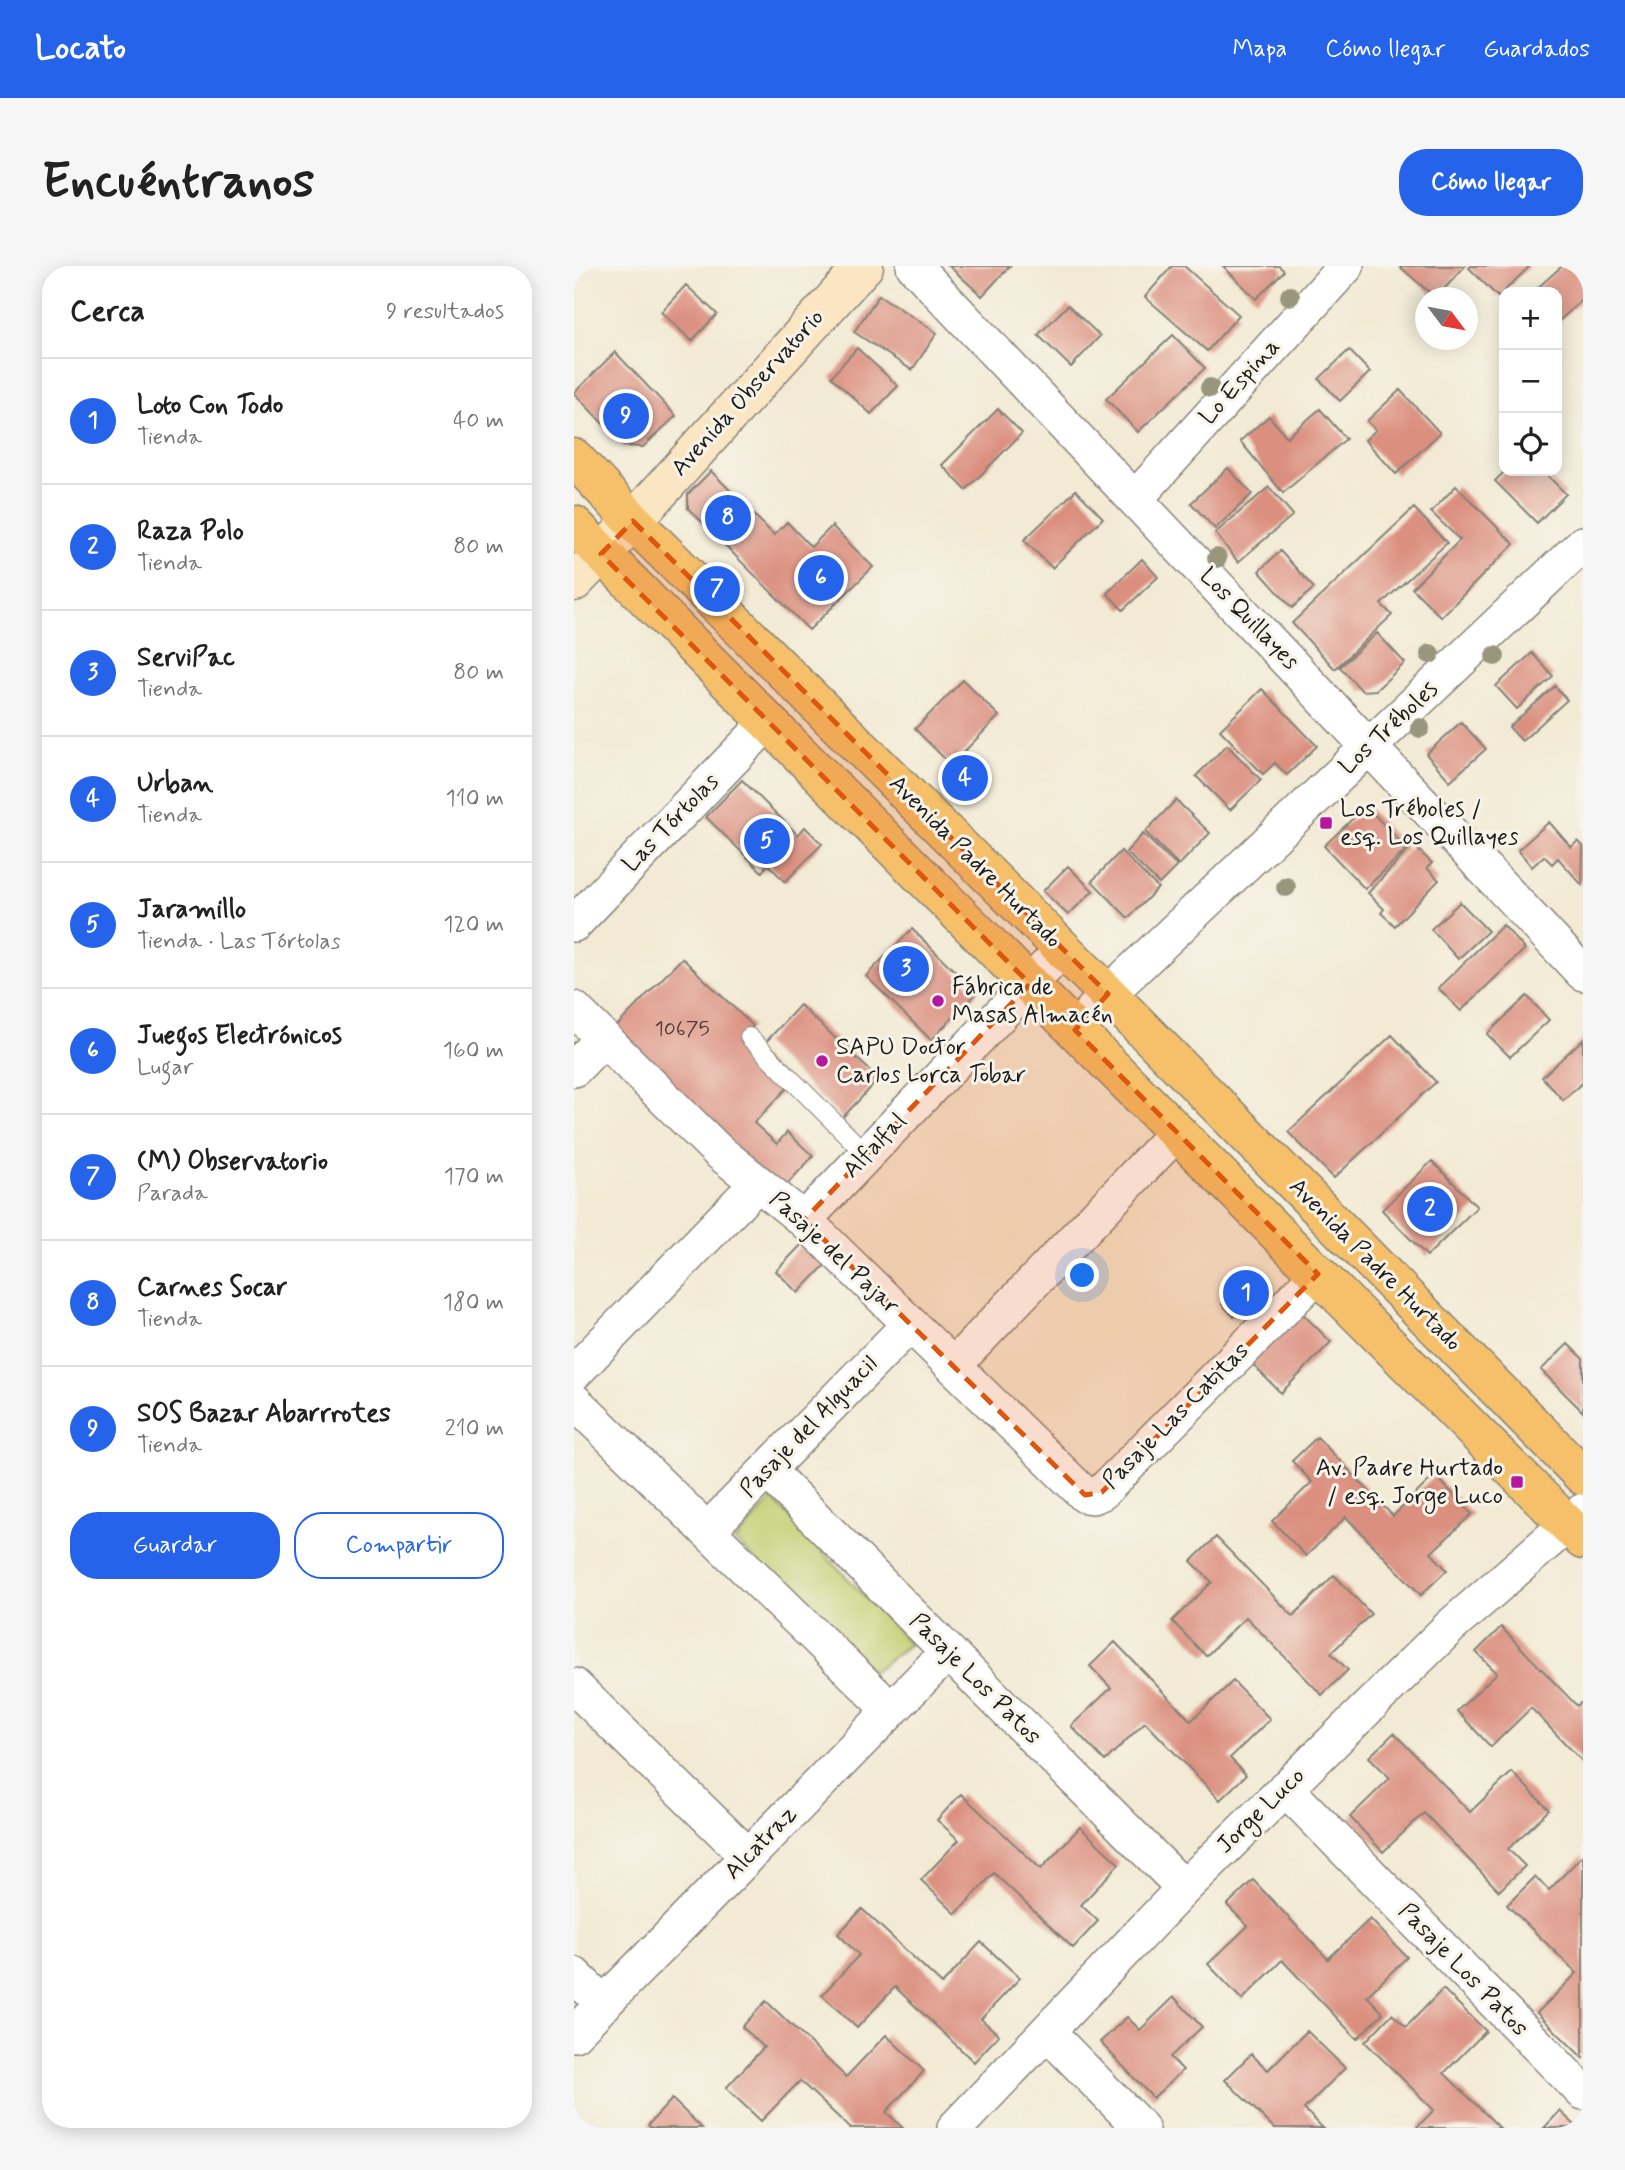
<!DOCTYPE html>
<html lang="es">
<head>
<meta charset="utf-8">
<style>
  :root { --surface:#fff; --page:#f6f6f6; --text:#222; --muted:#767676; --line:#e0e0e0; --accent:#2563eb }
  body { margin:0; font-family:Mynerve,sans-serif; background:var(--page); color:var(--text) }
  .controls { position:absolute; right:21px; top:21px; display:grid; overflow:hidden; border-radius:14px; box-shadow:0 4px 18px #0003 }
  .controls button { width:63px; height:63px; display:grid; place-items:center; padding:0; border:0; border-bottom:2px solid var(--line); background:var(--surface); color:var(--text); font:35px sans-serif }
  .compass { position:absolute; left:841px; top:21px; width:63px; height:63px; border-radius:50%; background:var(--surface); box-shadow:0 4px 18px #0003; rotate:122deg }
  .you { position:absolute; left:509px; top:1010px; width:24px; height:24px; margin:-18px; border:5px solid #fff; border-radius:50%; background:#1a73e8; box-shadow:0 0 0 10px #1a73e833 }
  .badge { display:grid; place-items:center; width:46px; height:46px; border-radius:50%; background:var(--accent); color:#fff; font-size:23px; font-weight:700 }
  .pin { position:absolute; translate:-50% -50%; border:4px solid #fff; box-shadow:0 2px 7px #0006 }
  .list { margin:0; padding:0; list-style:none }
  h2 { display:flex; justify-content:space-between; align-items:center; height:91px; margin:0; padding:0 28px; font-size:30px }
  h2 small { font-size:23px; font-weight:400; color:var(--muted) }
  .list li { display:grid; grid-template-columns:46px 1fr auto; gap:21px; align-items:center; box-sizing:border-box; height:126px; padding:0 28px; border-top:2px solid var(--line) }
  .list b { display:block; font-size:26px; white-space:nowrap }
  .list p { margin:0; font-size:23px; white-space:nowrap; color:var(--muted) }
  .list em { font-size:23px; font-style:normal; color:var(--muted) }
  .actions { display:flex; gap:14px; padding:21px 28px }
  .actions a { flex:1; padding:16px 0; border:2px solid var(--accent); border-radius:28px; text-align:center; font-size:24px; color:var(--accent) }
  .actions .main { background:var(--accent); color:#fff }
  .icon { flex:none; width:38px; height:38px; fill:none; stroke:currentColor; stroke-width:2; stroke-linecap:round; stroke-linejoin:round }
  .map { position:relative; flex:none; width:1009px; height:1862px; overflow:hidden; border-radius:28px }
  header { display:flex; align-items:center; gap:42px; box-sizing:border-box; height:98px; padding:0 35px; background:var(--accent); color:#fff }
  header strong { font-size:33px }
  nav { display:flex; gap:38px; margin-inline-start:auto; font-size:24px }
  .intro { display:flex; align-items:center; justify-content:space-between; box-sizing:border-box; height:168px; padding:0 42px }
  h1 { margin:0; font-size:49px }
  .button { padding:18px 32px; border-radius:28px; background:var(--accent); color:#fff; font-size:24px; font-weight:700 }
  main { display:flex; gap:42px; padding:0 42px }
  aside { flex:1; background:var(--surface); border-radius:28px; box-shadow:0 4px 18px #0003 }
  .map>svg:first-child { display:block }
</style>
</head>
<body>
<header>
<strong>Locato</strong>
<nav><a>Mapa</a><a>Cómo llegar</a><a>Guardados</a></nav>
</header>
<div class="intro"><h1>Encuéntranos</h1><a class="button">Cómo llegar</a></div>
<main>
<aside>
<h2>Cerca<small>9 resultados</small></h2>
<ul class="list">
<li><span class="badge">1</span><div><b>Loto Con Todo</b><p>Tienda</p></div><em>40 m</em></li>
<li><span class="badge">2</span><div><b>Raza Polo</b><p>Tienda</p></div><em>80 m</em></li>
<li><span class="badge">3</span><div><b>ServiPac</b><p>Tienda</p></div><em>80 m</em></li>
<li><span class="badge">4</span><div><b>Urban</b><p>Tienda</p></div><em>110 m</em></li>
<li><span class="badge">5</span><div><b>Jaramillo</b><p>Tienda · Las Tórtolas</p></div><em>120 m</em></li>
<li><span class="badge">6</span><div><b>Juegos Electrónicos</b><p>Lugar</p></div><em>160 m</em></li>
<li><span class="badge">7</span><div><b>(M) Observatorio</b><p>Parada</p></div><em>170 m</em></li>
<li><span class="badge">8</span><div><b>Carnes Socar</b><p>Tienda</p></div><em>180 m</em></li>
<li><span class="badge">9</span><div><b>SOS Bazar Abarrrotes</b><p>Tienda</p></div><em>210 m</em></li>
</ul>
<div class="actions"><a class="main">Guardar</a><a>Compartir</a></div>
</aside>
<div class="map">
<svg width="1009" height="1862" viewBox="0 0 1009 1862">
  <rect width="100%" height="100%" fill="#f7f3e8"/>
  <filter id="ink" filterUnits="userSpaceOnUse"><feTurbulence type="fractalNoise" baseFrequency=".0143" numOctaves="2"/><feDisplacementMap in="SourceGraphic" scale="14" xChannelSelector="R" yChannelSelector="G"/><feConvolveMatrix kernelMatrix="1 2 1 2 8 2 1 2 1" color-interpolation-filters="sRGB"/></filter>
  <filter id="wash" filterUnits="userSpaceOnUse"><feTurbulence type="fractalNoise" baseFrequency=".00686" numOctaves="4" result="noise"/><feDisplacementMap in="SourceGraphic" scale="28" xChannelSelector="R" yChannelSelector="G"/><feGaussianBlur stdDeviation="1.57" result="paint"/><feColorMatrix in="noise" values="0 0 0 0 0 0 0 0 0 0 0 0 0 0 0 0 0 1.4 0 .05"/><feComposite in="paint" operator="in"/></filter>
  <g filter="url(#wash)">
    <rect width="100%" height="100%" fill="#f2ead4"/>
    <path fill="#c2d073" stroke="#6f7648" stroke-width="2" d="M 198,1233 L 336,1378 L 299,1406 L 161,1275 Z"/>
    <g id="blocks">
      <path fill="#db8f7f" d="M 375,0 L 436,0 L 408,30 Z
        M 598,0 L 610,0 L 665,49 L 633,85 L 571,31 Z
        M 649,0 L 705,0 L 710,5 L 682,33 Z
        M 825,0 L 891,0 L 862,32 Z
        M 897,0 L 956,0 L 924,31 L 895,2 Z
        M 988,0 L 1009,0 L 1009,33 L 983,57 L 983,26 L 959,26 Z
        M 112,19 L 143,48 L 118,75 L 87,46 Z
        M 305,29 L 363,67 L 338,104 L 280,66 Z
        M 494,39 L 526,70 L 497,101 L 464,69 Z
        M 599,69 L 631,102 L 564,166 L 532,133 Z
        M 283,82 L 324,120 L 297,148 L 257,111 Z
        M 775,84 L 796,106 L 766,135 L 745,113 Z
        M 41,86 L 102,150 L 69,181 L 50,180 L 0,127 Z
        M 826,124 L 866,167 L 822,208 L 791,174 L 802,164 L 793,155 Z
        M 424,143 L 448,167 L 392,224 L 368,199 Z
        M 746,143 L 772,173 L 709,227 L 666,175 L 695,150 L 713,171 Z
        M 654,202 L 678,228 L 641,263 L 617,237 Z
        M 137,205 L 200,269 L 213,256 L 237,281 L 258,260 L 299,301 L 235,364 L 114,242 L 114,228 Z
        M 931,205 L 969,205 L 992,228 L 963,257 L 921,215 Z
        M 882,220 L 940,278 L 867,351 L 838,322 L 886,274 L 857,246 Z
        M 695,221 L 719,249 L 664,296 L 641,267 Z
        M 502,224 L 529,252 L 478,302 L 450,274 Z
        M 840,242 L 873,277 L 807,338 L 818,349 L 761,403 L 718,357 Z
        M 706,285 L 740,322 L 718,342 L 685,305 Z
        M 568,293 L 584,311 L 549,344 L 533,327 Z
        M 803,367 L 831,397 L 802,424 L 788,425 L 766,401 Z
        M 958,387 L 979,410 L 943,443 L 922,420 Z
        M 389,414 L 425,450 L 377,499 L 341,463 Z
        M 981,420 L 993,434 L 948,475 L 935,461 Z
        M 688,423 L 743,480 L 713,509 L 701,497 L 689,508 L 646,464 Z
        M 887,456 L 912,483 L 876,515 L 852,488 Z
        M 653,479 L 687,514 L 656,544 L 622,510 Z
        M 392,491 L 411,508 L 389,533 L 370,516 Z
        M 168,514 L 224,569 L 231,561 L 248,578 L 211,616 L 194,598 L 188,606 L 132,551 Z
        M 602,534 L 636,567 L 605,599 L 571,566 Z
        M 792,540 L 833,583 L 791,623 L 750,580 Z
        M 975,556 L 997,581 L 1004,575 L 1009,580 L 1008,619 L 984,592 L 978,598 L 970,590 L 958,601 L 944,584 Z
        M 569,568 L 603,600 L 585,618 L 552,586 Z
        M 839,579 L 858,597 L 853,602 L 865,614 L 821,660 L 807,647 L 810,643 L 794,627 Z
        M 547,585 L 584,622 L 554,652 L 518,615 Z
        M 494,600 L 519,625 L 494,649 L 469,625 Z
        M 886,636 L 914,665 L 884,693 L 857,663 Z
        M 929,659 L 951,683 L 887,745 L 864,722 Z
        M 338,663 L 403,727 L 357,774 L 292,710 Z
        M 108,692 L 179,760 L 167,772 L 216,819 L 180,857 L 203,878 L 213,866 L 239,890 L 206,926 L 38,765 Z
        M 953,730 L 975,754 L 936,791 L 913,768 Z
        M 226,739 L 305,813 L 268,852 L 190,778 Z
        M 818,769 L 862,816 L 760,912 L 714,866 Z
        M 1009,773 L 1009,816 L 989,834 L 968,811 Z
        M 858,895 L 903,941 L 853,990 L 808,944 Z
        M 233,973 L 255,995 L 224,1027 L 202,1005 Z
        M 684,1003 L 696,1015 L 660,1051 L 648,1038 Z
        M 724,1043 L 757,1076 L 707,1127 L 674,1094 Z
        M 994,1078 L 1009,1093 L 1009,1146 L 967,1104 Z
        M 743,1171 L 819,1250 L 861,1209 L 898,1248 L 857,1287 L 873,1304 L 847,1329 L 772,1251 L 732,1290 L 698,1255 L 738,1216 L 718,1195 Z
        M 642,1271 L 719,1350 L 760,1309 L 797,1348 L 757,1387 L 774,1404 L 748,1429 L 672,1351 L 632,1390 L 598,1355 L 638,1316 L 617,1295 Z
        M 927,1361 L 1003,1440 L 1009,1435 L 1009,1496 L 957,1442 L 917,1481 L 883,1445 L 923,1407 L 902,1386 Z
        M 541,1376 L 617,1455 L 659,1415 L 696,1453 L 656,1492 L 672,1509 L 646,1534 L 571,1456 L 531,1495 L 497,1460 L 537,1422 L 516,1400 Z
        M 820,1467 L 896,1546 L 938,1506 L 975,1544 L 934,1583 L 951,1600 L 925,1625 L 850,1547 L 809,1586 L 776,1551 L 816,1512 L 795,1491 Z
        M 387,1528 L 467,1603 L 506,1561 L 545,1598 L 507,1639 L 524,1655 L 499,1682 L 420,1607 L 382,1648 L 347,1614 L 385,1574 L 363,1554 Z
        M 1009,1589 L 1009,1792 L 963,1747 L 1003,1707 L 933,1639 L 961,1611 L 975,1624 Z
        M 679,1614 L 754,1693 L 796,1653 L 833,1691 L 793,1730 L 809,1747 L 783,1773 L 708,1694 L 668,1734 L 634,1698 L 674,1660 L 653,1639 Z
        M 288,1643 L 368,1718 L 407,1676 L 446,1712 L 407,1753 L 425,1769 L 400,1796 L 321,1721 L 283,1762 L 248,1729 L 285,1689 L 264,1668 Z
        M 869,1723 L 912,1765 L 870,1807 L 926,1862 L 842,1862 L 860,1844 L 791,1776 L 818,1748 L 832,1761 Z
        M 600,1731 L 628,1761 L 596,1791 L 609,1804 L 579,1832 L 526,1776 L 553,1751 L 566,1764 Z
        M 192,1735 L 272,1811 L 312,1769 L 350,1805 L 312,1846 L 329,1862 L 276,1862 L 226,1815 L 187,1855 L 152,1822 L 190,1781 L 168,1761 Z
        M 733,1765 L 771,1802 L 730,1843 L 749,1862 L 700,1862 L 651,1814 L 677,1788 L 694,1804 Z
        M 98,1833 L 128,1862 L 77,1862 L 74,1859 Z
        M 986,1845 L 1004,1862 L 970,1862 Z"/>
    </g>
  </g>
  <g filter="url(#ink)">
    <use href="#blocks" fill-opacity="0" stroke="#878378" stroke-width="2"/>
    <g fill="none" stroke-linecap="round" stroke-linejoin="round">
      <g stroke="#878378" stroke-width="20">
        <path id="lane" d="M 175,771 L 293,889"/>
      </g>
      <g stroke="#878378" stroke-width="38">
        <path id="street" d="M 340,0 L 1009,707
          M 561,233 L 772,0
          M 0,658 L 194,456
          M 0,743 L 144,885 L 230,954 L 511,1229 L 518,1230 L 528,1226 L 744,1008
          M 501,764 L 534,728 L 1009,278
          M 0,803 L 29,773
          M 230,954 L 489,683
          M 379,1100 L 603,866
          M 0,1107 L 184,917
          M 0,1135 L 317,1444
          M 193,1204 L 610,1622
          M 133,1265 L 336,1058
          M 0,1420 L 174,1590
          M 711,1522 L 1009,1826
          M 0,1709 L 30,1738
          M 473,1766 L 567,1862
          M 0,1768 L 374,1386
          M 381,1862 L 610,1622 L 877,1360 L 1009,1245"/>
      </g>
      <g stroke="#878378" stroke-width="41">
        <path id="secondary" d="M 0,316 L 59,255 L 290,0"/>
      </g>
      <g stroke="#878378" stroke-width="41">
        <path id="primary" d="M 0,192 L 59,255 L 534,728 L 1009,1210
          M 0,259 L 194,456 L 1009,1274"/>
      </g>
      <use href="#lane" stroke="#fff" stroke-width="18"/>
      <use href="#street" stroke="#fff" stroke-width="35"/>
      <use href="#secondary" stroke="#fbe6c4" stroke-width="38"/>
      <use href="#primary" stroke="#f6c06b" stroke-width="38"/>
    </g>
    <g fill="#98967d">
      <circle cx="716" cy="30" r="10"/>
      <circle cx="636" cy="122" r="10"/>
      <circle cx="643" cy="292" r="10"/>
      <circle cx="856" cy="388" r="10"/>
      <circle cx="921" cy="390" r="10"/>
      <circle cx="846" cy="462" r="10"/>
      <circle cx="712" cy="621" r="10"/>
    </g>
  </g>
  <path fill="#de560d" fill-opacity="0.2" stroke="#de560d" stroke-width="5" stroke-dasharray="14 9" stroke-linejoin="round" d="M 59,255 L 534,728 L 501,764 L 744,1008 L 528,1226 L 511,1229 L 230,954 L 456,718 L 27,288 Z"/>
  <g fill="#b5179e" stroke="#f7f3e8" stroke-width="2.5">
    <rect x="745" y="550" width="14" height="14" rx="3.5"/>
    <circle cx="364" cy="735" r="7"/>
    <circle cx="248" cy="795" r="7"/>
    <rect x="936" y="1209" width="14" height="14" rx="3.5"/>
  </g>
  <g text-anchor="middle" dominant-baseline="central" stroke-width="6" stroke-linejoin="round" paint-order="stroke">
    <g font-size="21" fill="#4c3935">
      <text x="108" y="763">10675</text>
    </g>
    <g font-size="24" fill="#1c1c1c" stroke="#f7f3e8">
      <text transform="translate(666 116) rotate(-48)">Lo Espina</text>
      <text transform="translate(174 127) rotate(-48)">Avenida Observatorio</text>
      <text transform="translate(675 353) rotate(46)">Los Quillayes</text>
      <text transform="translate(815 462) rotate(-43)">Los Tréboles</text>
      <text transform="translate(97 557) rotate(-46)">Las Tórtolas</text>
      <text transform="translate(401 596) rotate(45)">Avenida Padre Hurtado</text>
      <text transform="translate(301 880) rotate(-46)">Alfalfal</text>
      <text transform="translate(260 987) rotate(43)">Pasaje del Pajar</text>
      <text transform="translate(801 999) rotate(45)">Avenida Padre Hurtado</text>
      <text transform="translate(602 1150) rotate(-45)">Pasaje Las Catitas</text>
      <text transform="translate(235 1161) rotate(-46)">Pasaje del Alguacil</text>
      <text transform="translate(401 1413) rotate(45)">Pasaje Los Patos</text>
      <text transform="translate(687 1545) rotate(-44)">Jorge Luco</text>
      <text transform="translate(187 1577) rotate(-46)">Alcatraz</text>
      <text transform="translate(889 1704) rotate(46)">Pasaje Los Patos</text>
    </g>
    <g font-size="24" fill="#1c1c1c" stroke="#f7f3e8" text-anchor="start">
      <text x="766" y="543">Los Tréboles /<tspan x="766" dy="28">esq. Los Quillayes</tspan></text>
      <text x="378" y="721">Fábrica de<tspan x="378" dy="28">Masas Almacén</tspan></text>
      <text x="262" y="781">SAPU Doctor<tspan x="262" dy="28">Carlos Lorca Tobar</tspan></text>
      <text x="929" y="1202" text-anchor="end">Av. Padre Hurtado<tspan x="929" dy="28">/ esq. Jorge Luco</tspan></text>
    </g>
  </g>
</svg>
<div class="controls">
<button>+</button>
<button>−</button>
<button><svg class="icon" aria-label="locate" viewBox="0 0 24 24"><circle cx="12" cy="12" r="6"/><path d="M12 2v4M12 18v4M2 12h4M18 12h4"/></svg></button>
</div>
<svg class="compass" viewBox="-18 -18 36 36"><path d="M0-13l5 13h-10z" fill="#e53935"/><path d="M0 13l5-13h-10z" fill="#767676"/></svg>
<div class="you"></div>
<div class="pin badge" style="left:672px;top:1027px">1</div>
<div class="pin badge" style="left:856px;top:943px">2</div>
<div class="pin badge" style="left:332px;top:703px">3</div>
<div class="pin badge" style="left:391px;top:512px">4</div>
<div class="pin badge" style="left:193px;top:575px">5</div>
<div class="pin badge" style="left:247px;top:312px">6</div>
<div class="pin badge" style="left:143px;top:323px">7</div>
<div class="pin badge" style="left:154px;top:252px">8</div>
<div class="pin badge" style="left:52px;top:150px">9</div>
</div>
</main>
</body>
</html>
